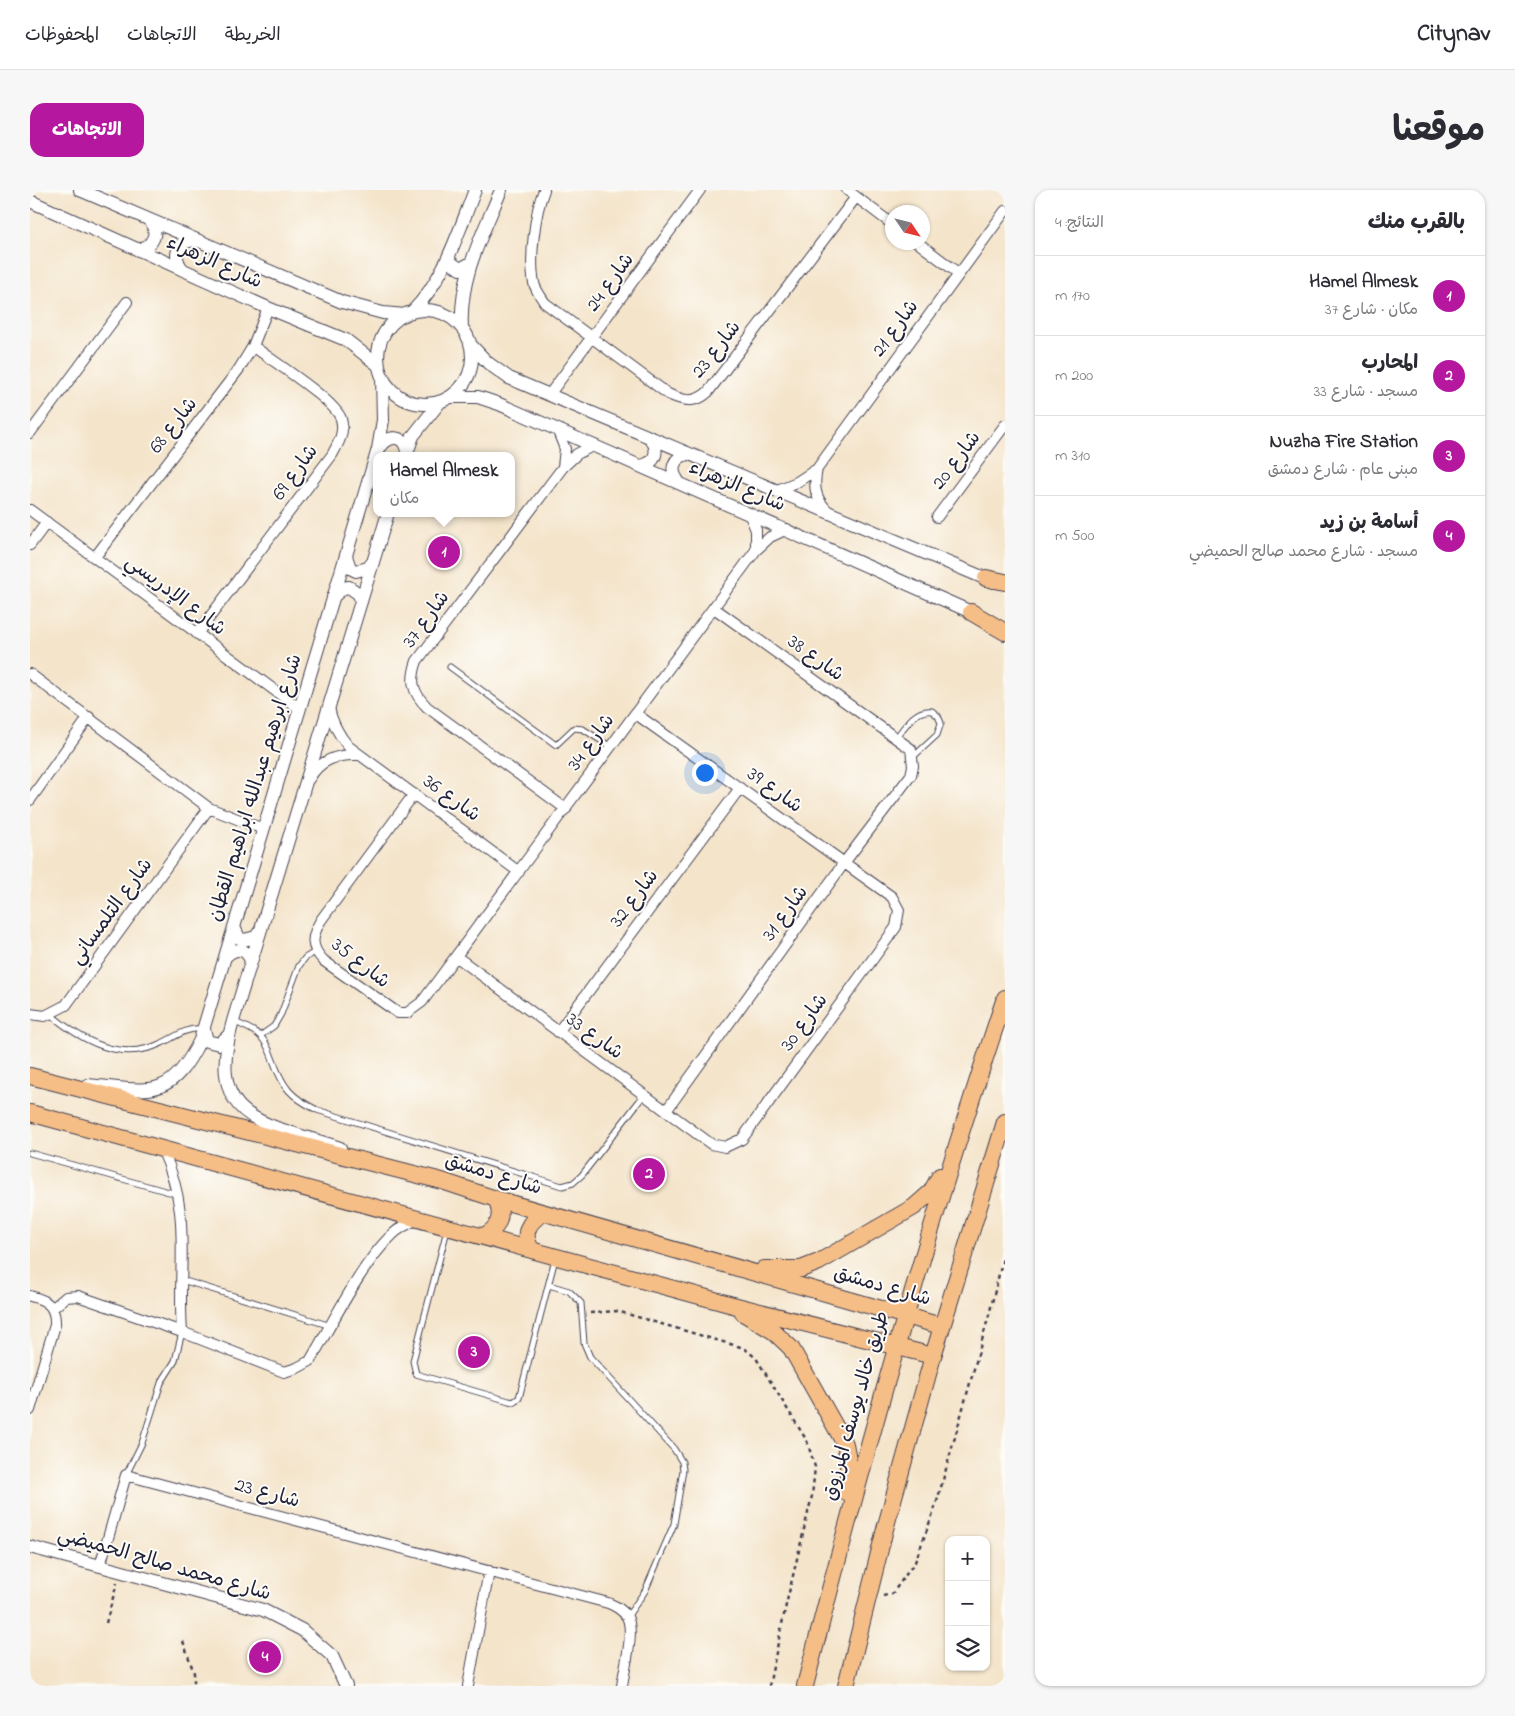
<!DOCTYPE html>
<html lang="ar">
<head>
<meta charset="utf-8">
<style>
  :root { --surface:#fff; --page:#f7f7f7; --text:#2b2b33; --muted:#7c7c81; --line:#e1e1e2; --accent:#b5179e }
  body { margin:0; font-family:"Indie Flower","Playpen Sans Arabic",sans-serif; background:var(--page); color:var(--text); direction:rtl }
  .controls { position:absolute; right:15px; bottom:15px; display:grid; overflow:hidden; border-radius:10px; box-shadow:0 1px 4px #0004 }
  .controls button { width:45px; height:45px; display:grid; place-items:center; padding:0; border:0; border-bottom:1px solid var(--line); background:var(--surface); color:var(--text); font:25px sans-serif }
  .compass { position:absolute; left:855px; top:15px; width:45px; height:45px; border-radius:50%; background:var(--surface); box-shadow:0 1px 4px #0004; rotate:125deg }
  .you { position:absolute; left:674px; top:582px; width:18px; height:18px; margin:-12px; border:4px solid #fff; border-radius:50%; background:#1a73e8; box-shadow:0 0 0 8px #1a73e833 }
  .badge { display:grid; place-items:center; width:32px; height:32px; border-radius:50%; background:var(--accent); color:#fff; font-size:16px; font-weight:700 }
  .pin { position:absolute; translate:-50% -50%; border:2px solid #fff; box-shadow:0 1px 5px #0006 }
  .popup { position:absolute; left:343px; top:262px; width:142px; height:65px; box-sizing:border-box; display:grid; place-content:center; border-radius:10px; background:var(--surface); filter:drop-shadow(0 1px 4px #0005); font-size:16px; white-space:nowrap; color:var(--muted) }
  .popup b { font-size:19px; color:var(--text) }
  .popup::after { content:''; position:absolute; left:50%; top:100%; margin-left:-10px; border:10px solid transparent; border-top-color:var(--surface) }
  .list { margin:0; padding:0; list-style:none }
  h2 { display:flex; justify-content:space-between; align-items:center; height:65px; margin:0; padding:0 20px; font-size:21px }
  h2 small { font-size:16px; font-weight:400; color:var(--muted) }
  .list li { display:grid; grid-template-columns:32px 1fr auto; gap:15px; align-items:center; box-sizing:border-box; height:80px; padding:0 20px; border-top:1px solid var(--line) }
  .list b { display:block; font-size:19px; white-space:nowrap }
  .list p { margin:0; font-size:16px; white-space:nowrap; color:var(--muted) }
  .list em { font-size:16px; font-style:normal; color:var(--muted) }
  .icon { flex:none; width:28px; height:28px; fill:none; stroke:currentColor; stroke-width:2; stroke-linecap:round; stroke-linejoin:round }
  .map { position:relative; flex:none; width:975px; height:1496px; overflow:hidden; direction:ltr; border-radius:15px }
  header { display:flex; align-items:center; gap:30px; box-sizing:border-box; height:70px; padding:0 25px; background:var(--surface); border-bottom:1px solid var(--line) }
  header strong { font-size:24px }
  nav { display:flex; gap:28px; margin-inline-start:auto; font-size:18px }
  .intro { display:flex; align-items:center; justify-content:space-between; box-sizing:border-box; height:120px; padding:0 30px }
  h1 { margin:0; font-size:35px }
  .button { padding:12px 22px; border-radius:15px; background:var(--accent); color:#fff; font-size:18px; font-weight:700 }
  main { display:flex; gap:30px; padding:0 30px }
  aside { flex:1; background:var(--surface); border-radius:15px; box-shadow:0 1px 4px #0004 }
  .map>svg:first-child { display:block }
</style>
</head>
<body>
<header>
<strong>Citynav</strong>
<nav><a>الخريطة</a><a>الاتجاهات</a><a>المحفوظات</a></nav>
</header>
<div class="intro"><h1>موقعنا</h1><a class="button">الاتجاهات</a></div>
<main>
<aside>
<h2>بالقرب منك<small>النتائج: 4</small></h2>
<ul class="list">
<li><span class="badge">1</span><div><b>Hamel Almesk</b><p>مكان · شارع 37</p></div><em>170 m</em></li>
<li><span class="badge">2</span><div><b>المحارب</b><p>مسجد · شارع 33</p></div><em>200 m</em></li>
<li><span class="badge">3</span><div><b>Nuzha Fire Station</b><p>مبنى عام · شارع دمشق</p></div><em>310 m</em></li>
<li><span class="badge">4</span><div><b>أسامة بن زيد</b><p>مسجد · شارع محمد صالح الحميضي</p></div><em>500 m</em></li>
</ul>
</aside>
<div class="map">
<svg width="975" height="1496" viewBox="0 0 975 1496">
  <rect width="100%" height="100%" fill="#fdfcf7"/>
  <filter id="ink" filterUnits="userSpaceOnUse"><feTurbulence type="fractalNoise" baseFrequency=".02" numOctaves="2"/><feDisplacementMap in="SourceGraphic" scale="10" xChannelSelector="R" yChannelSelector="G"/><feConvolveMatrix kernelMatrix="1 2 1 2 8 2 1 2 1" color-interpolation-filters="sRGB"/></filter>
  <filter id="wash" filterUnits="userSpaceOnUse"><feTurbulence type="fractalNoise" baseFrequency=".0096" numOctaves="4" result="noise"/><feDisplacementMap in="SourceGraphic" scale="20" xChannelSelector="R" yChannelSelector="G"/><feGaussianBlur stdDeviation="1.12" result="paint"/><feColorMatrix in="noise" values="0 0 0 0 0 0 0 0 0 0 0 0 0 0 0 0 0 1.4 0 .05"/><feComposite in="paint" operator="in"/></filter>
  <g filter="url(#wash)">
    <rect width="100%" height="100%" fill="#f4e4ca"/>
  </g>
  <g filter="url(#ink)">
    <g fill="none" stroke-linecap="round" stroke-linejoin="round">
      <g stroke="#423f50" stroke-width="7">
        <path id="service" d="M 420,477 L 526,555 L 544,538 L 553,539 L 581,557
          M 866,548 C 875,536 885,519 902,521 L 908,526 L 911,533 L 907,545 L 883,567
          M 20,824 C 52,851 91,873 132,853 C 145,847 157,837 172,839
          M 203,831 C 211,835 223,839 230,846 C 237,852 240,862 243,870 C 253,898 261,907 287,920 L 532,996 L 543,993 L 552,985 L 614,905
          M 230,846 L 244,836 L 251,824 L 269,776 L 275,768 L 285,762
          M 0,963 L 146,1004
          M 417,1040 L 383,1171 L 386,1184 L 479,1211 L 483,1212 L 489,1208 L 525,1069
          M 152,1090 L 301,1136
          M 519,1095 L 539,1101 L 551,1113 L 554,1153 L 560,1167 L 644,1259 L 652,1272 L 653,1280 L 644,1334 L 615,1401 L 597,1427
          M 96,1285 L 112,1253 L 131,1193 L 145,1171 L 152,1142"/>
      </g>
      <g stroke="#423f50" stroke-width="12">
        <path id="minor" d="M 514,0 C 505,22 499,69 504,93 C 505,99 511,107 515,113 L 638,204 C 653,211 665,214 678,202 L 826,7
          M 817,0 L 862,34
          M 887,52 L 928,83
          M 519,205 L 670,0
          M 527,239 L 535,259 L 533,277
          M 0,243 L 97,112
          M 787,279 C 783,297 785,309 799,322
          M 745,301 L 767,292 L 787,279 L 975,21
          M 0,320 L 270,519
          M 719,323 L 726,340 L 726,360
          M 907,327 L 975,235
          M 0,355 L 17,332
          M 65,367 L 209,179 L 223,156 L 238,118
          M 167,444 L 302,265 C 308,254 315,243 311,229 C 306,211 241,170 223,156
          M 0,484 L 179,618 L 233,639
          M 299,518 C 302,533 308,544 318,556 L 489,682
          M 279,589 C 290,569 308,564 329,565
          M 384,604 L 291,730 C 281,747 280,757 294,771 L 368,823 L 377,823 L 392,812 L 726,360 L 740,347 L 757,339
          M 0,610 L 59,527
          M 536,619 L 397,517 C 382,502 380,491 387,471 L 533,277 L 547,264 L 564,255
          M 427,767 L 681,954 L 695,957 L 712,949 L 866,737 L 869,720 L 862,707 L 606,524
          M 0,824 L 15,826 L 36,815 L 179,618
          M 528,842 L 710,598
          M 636,921 L 814,673 L 881,585 L 883,576 L 881,559 L 684,418
          M 132,959 C 163,1025 147,1074 152,1142
          M 0,1106 C 17,1110 26,1116 25,1135 L 0,1220
          M 23,1118 L 36,1107 L 48,1106 L 152,1142 L 254,1182 L 267,1178 L 280,1171 C 302,1134 332,1073 362,1045 C 370,1037 379,1033 388,1029
          M 70,1376 L 96,1285 L 578,1413 C 585,1416 592,1419 597,1427 C 605,1442 594,1479 592,1496
          M 438,1496 L 459,1381"/>
      </g>
      <g stroke="#423f50" stroke-width="14">
        <path id="tertiary" d="M 50,0 L 312,112 L 353,123 L 375,125
          M 0,11 L 238,118 L 316,150 L 348,175
          M 108,60 C 123,56 130,43 119,30
          M 419,66 L 420,72 L 430,79 L 441,73
          M 153,80 C 141,66 148,48 167,51
          M348 167a47 47 0 1 1 94 0a47 47 0 1 1-94 0Z
          M 382,122 C 415,88 428,43 445,0
          M 432,138 C 429,87 452,46 471,0
          M 441,155 L 458,173 L 479,188 L 964,392
          M 421,207 L 448,207 L 469,214 L 948,425
          M 349,259 C 358,245 374,243 377,262
          M 376,266 L 383,246 L 410,212
          M 611,276 C 626,273 630,260 620,248
          M 648,291 C 639,279 644,267 658,264
          M 316,366 L 320,378 L 326,381 L 338,378 L 342,373
          M 303,407 L 313,398 L 319,397 L 329,404 L 331,412
          M 204,737 L 209,748 L 214,750 L 226,747 L 229,742
          M 195,767 C 205,757 216,757 221,771
          M 174,839 L 177,851 L 189,854 L 198,846
          M 58,895 C 118,900 139,913 170,850 L 348,259 L 353,230 L 352,186
          M 310,958 C 233,932 174,932 203,831 L 358,323
          M 0,1357 L 233,1420 L 272,1440 L 302,1466 L 316,1496"/>
      </g>
      <g stroke="#423f50" stroke-width="18">
        <path id="primary" d="M 956,388 L 975,392
          M 941,422 L 975,442
          M 0,886 L 412,991 L 466,1009 L 911,1136
          M 0,923 L 699,1114 L 903,1166
          M 453,1046 C 469,1039 474,1025 466,1009
          M 502,1060 C 491,1045 498,1030 515,1023
          M 734,1079 L 771,1079 L 789,1072 L 884,1017 L 901,1002 L 910,986
          M 713,1123 L 743,1141 L 761,1158 L 815,1254 L 818,1269 L 818,1304
          M 775,1496 C 834,1264 898,1035 975,808
          M 816,1496 L 855,1339 L 903,1166 L 975,932"/>
      </g>
      <path stroke="#423f50" stroke-width="2.5" stroke-dasharray="4 4" stroke-linecap="butt" d="M 560,1123 L 587,1121 L 714,1158 L 726,1168 L 777,1251 L 785,1277 L 782,1306 L 756,1415 L 739,1496
        M 853,1406 L 862,1404 L 885,1372 L 906,1315 L 959,1125 L 975,1060
        M 76,1433 L 87,1393
        M 153,1451 L 164,1483 L 164,1496"/>
      <use href="#service" stroke="#fff" stroke-width="5"/>
      <use href="#minor" stroke="#fff" stroke-width="10"/>
      <use href="#tertiary" stroke="#fff" stroke-width="12"/>
      <use href="#primary" stroke="#f6be87" stroke-width="16"/>
    </g>
  </g>
  <g text-anchor="middle" dominant-baseline="central" stroke-width="4" stroke-linejoin="round" paint-order="stroke">
    <g font-size="20" fill="#22223b" stroke="#fdfcf7">
      <text transform="translate(184 73) rotate(24)">شارع الزهراء</text>
      <text transform="translate(581 93) rotate(-54)">شارع 24</text>
      <text transform="translate(866 139) rotate(-54)">شارع 21</text>
      <text transform="translate(687 160) rotate(-52)">شارع 23</text>
      <text transform="translate(144 236) rotate(-52)">شارع 68</text>
      <text transform="translate(927 271) rotate(-53)">شارع 20</text>
      <text transform="translate(266 283) rotate(-54)">شارع 69</text>
      <text transform="translate(707 297) rotate(23)">شارع الزهراء</text>
      <text transform="translate(145 406) rotate(37)">شارع الإدريسي</text>
      <text transform="translate(397 430) rotate(-54)">شارع 37</text>
      <text transform="translate(785 469) rotate(36)">شارع 38</text>
      <text transform="translate(562 553) rotate(-54)">شارع 34</text>
      <text transform="translate(226 598) rotate(-73)">شارع ابرهيم عبدالله ابراهيم القطان</text>
      <text transform="translate(744 601) rotate(36)">شارع 39</text>
      <text transform="translate(421 609) rotate(36)">شارع 36</text>
      <text transform="translate(605 709) rotate(-53)">شارع 32</text>
      <text transform="translate(82 722) rotate(-54)">شارع التلمساني</text>
      <text transform="translate(756 724) rotate(-54)">شارع 31</text>
      <text transform="translate(330 774) rotate(38)">شارع 35</text>
      <text transform="translate(775 833) rotate(-54)">شارع 30</text>
      <text transform="translate(564 847) rotate(36)">شارع 33</text>
      <text transform="translate(463 985) rotate(17)">شارع دمشق</text>
      <text transform="translate(852 1097) rotate(16)">شارع دمشق</text>
      <text transform="translate(827 1216) rotate(-74)">طريق خالد يوسف المرزوق</text>
      <text transform="translate(237 1304) rotate(15)">شارع 23</text>
      <text transform="translate(134 1375) rotate(16)">شارع محمد صالح الحميضي</text>
    </g>
  </g>
</svg>
<div class="controls">
<button>+</button>
<button>−</button>
<button><svg class="icon" aria-label="layers" viewBox="0 0 24 24"><path d="M12 4l9 5-9 5-9-5zM3 14l9 5 9-5"/></svg></button>
</div>
<svg class="compass" viewBox="-18 -18 36 36"><path d="M0-13l5 13h-10z" fill="#e53935"/><path d="M0 13l5-13h-10z" fill="#7c7c81"/></svg>
<div class="you"></div>
<div class="pin badge" style="left:414px;top:362px">1</div>
<div class="popup"><b>Hamel Almesk</b>مكان</div>
<div class="pin badge" style="left:619px;top:984px">2</div>
<div class="pin badge" style="left:444px;top:1162px">3</div>
<div class="pin badge" style="left:235px;top:1467px">4</div>
</div>
</main>
</body>
</html>
